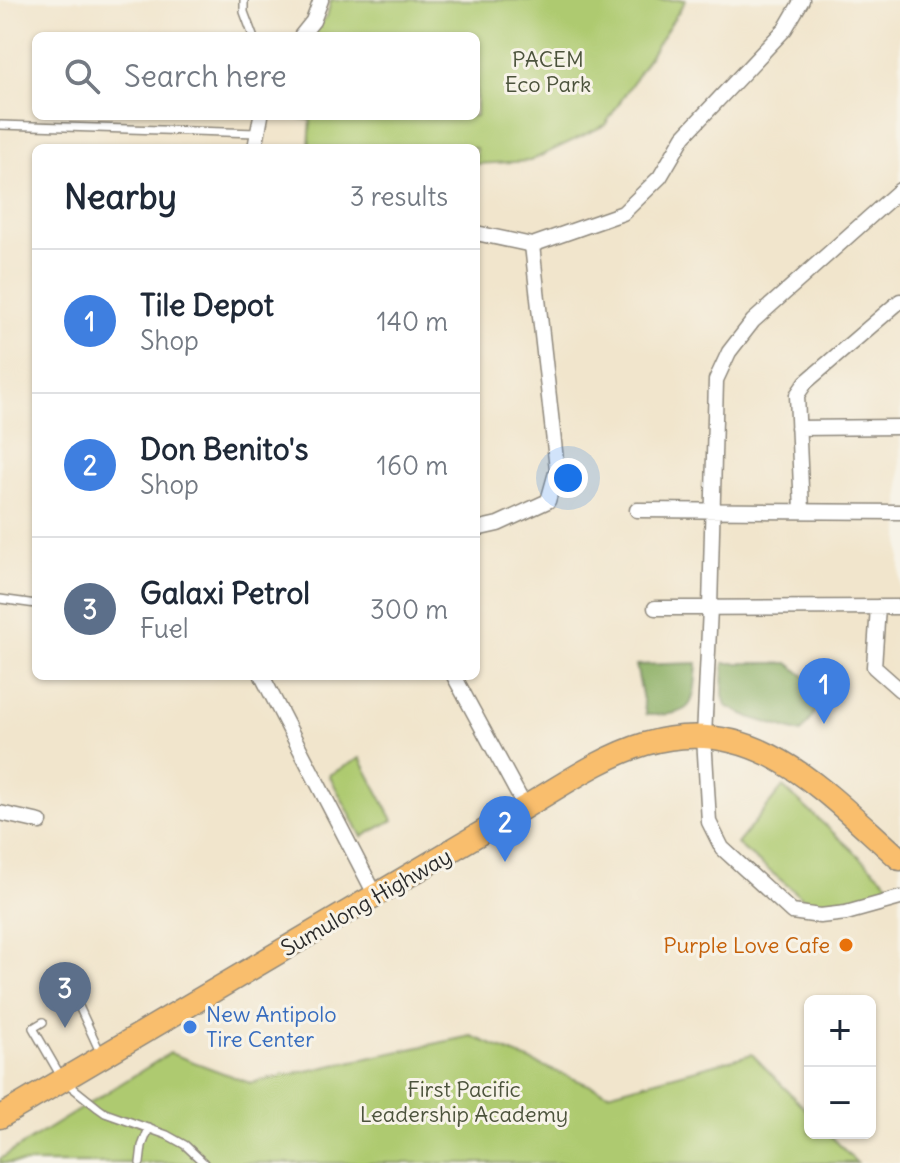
<!DOCTYPE html>
<html lang="en">
<head>
<meta charset="utf-8">
<style>
  :root { --surface:#fff; --page:#f2f2f3; --text:#1f2937; --muted:#747a83; --line:#e0e1e3; --accent:#c8321e }
  body { margin:0; font-family:Delius,sans-serif; background:var(--page); color:var(--text) }
  .controls { position:absolute; right:24px; bottom:24px; display:grid; overflow:hidden; border-radius:12px; box-shadow:0 2px 6px #0004 }
  .controls button { width:72px; height:72px; display:grid; place-items:center; padding:0; border:0; border-bottom:2px solid var(--line); background:var(--surface); color:var(--text); font:40px sans-serif }
  .you { position:absolute; left:568px; top:478px; width:28px; height:28px; margin:-20px; border:6px solid #fff; border-radius:50%; background:#1a73e8; box-shadow:0 0 0 12px #1a73e833 }
  .badge { display:grid; place-items:center; width:52px; height:52px; border-radius:50%; background:var(--accent); color:#fff; font-size:26px; font-weight:700 }
  .pin { position:absolute; translate:-50% -66px; filter:drop-shadow(0 2px 4px #0008) }
  .pin::after { content:''; position:absolute; top:42px; width:28px; height:24px; background:inherit; clip-path:polygon(0 0,100% 0,50% 100%) }
  .list { margin:0; padding:0; list-style:none }
  h2 { display:flex; justify-content:space-between; align-items:center; height:104px; margin:0; padding:0 32px; font-size:34px }
  h2 small { font-size:26px; font-weight:400; color:var(--muted) }
  .list li { display:grid; grid-template-columns:52px 1fr auto; gap:24px; align-items:center; box-sizing:border-box; height:144px; padding:0 32px; border-top:2px solid var(--line) }
  .list b { display:block; font-size:30px; white-space:nowrap }
  .list p { margin:0; font-size:26px; white-space:nowrap; color:var(--muted) }
  .list em { font-size:26px; font-style:normal; color:var(--muted) }
  .icon { flex:none; width:44px; height:44px; fill:none; stroke:currentColor; stroke-width:2; stroke-linecap:round; stroke-linejoin:round }
  .map { position:relative; flex:none; width:900px; height:1163px; overflow:hidden }
  .search { position:absolute; background:var(--surface); box-shadow:0 2px 6px #0004; left:32px; top:32px; width:448px; height:88px; display:flex; align-items:center; gap:20px; box-sizing:border-box; padding:0 28px; border-radius:12px; color:var(--muted); font-size:30px }
  .panel { position:absolute; background:var(--surface); box-shadow:0 2px 6px #0004; left:32px; top:144px; width:448px; height:536px; border-radius:12px }
  .map>svg:first-child { display:block }
</style>
</head>
<body>
<div class="map">
<svg width="900" height="1163" viewBox="0 0 900 1163">
  <rect width="100%" height="100%" fill="#f7f3e8"/>
  <filter id="ink" filterUnits="userSpaceOnUse"><feTurbulence type="fractalNoise" baseFrequency=".0125" numOctaves="2"/><feDisplacementMap in="SourceGraphic" scale="16" xChannelSelector="R" yChannelSelector="G"/><feConvolveMatrix kernelMatrix="1 2 1 2 8 2 1 2 1" color-interpolation-filters="sRGB"/></filter>
  <filter id="wash" filterUnits="userSpaceOnUse"><feTurbulence type="fractalNoise" baseFrequency=".006" numOctaves="4" result="noise"/><feDisplacementMap in="SourceGraphic" scale="32" xChannelSelector="R" yChannelSelector="G"/><feGaussianBlur stdDeviation="1.8" result="paint"/><feColorMatrix in="noise" values="0 0 0 0 0 0 0 0 0 0 0 0 0 0 0 0 0 1.4 0 .05"/><feComposite in="paint" operator="in"/></filter>
  <g filter="url(#wash)">
    <rect width="100%" height="100%" fill="#f1e5cc"/>
    <path fill="#aeca70" stroke="#6c7a4e" stroke-width="2" d="M 331,0 L 686,0 L 605,125 L 530,161 L 476,164 L 476,148 L 309,148 L 311,120 L 287,116 L 476,116 L 476,36 L 309,36 L 327,16 Z
      M 360,758 L 393,820 L 362,837 L 329,775 Z
      M 783,787 L 893,887 L 842,902 L 809,903 L 737,844 Z
      M 471,1036 L 608,1093 L 752,1054 L 810,1114 L 810,1133 L 828,1133 L 857,1163 L 0,1163 L 0,1159 L 170,1053 L 250,1083 Z"/>
    <path fill="#8aae62" stroke="#5a6c46" stroke-width="2" d="M 697,663 C 694,708 694,715 646,715 L 636,665 Z
      M 724,663 L 788,663 L 827,694 L 801,733 L 752,718 L 726,706 L 723,695 Z"/>
  </g>
  <g filter="url(#ink)">
    <g fill="none" stroke-linecap="round" stroke-linejoin="round">
      <g stroke="#8e887c" stroke-width="10">
        <path id="lane" d="M 244,0 L 244,12 L 253,36
          M 0,125 L 257,133
          M 0,599 L 36,604
          M 72,1006 L 77,1002 L 101,1054
          M 43,1022 L 33,1028 L 63,1080 L 98,1108 L 105,1113 L 167,1135 L 185,1145 L 204,1163
          M 140,1163 L 142,1146 L 149,1128"/>
      </g>
      <g stroke="#8e887c" stroke-width="17">
        <path id="street" d="M 301,36 L 313,21 L 321,0
          M 255,148 L 261,116
          M 900,190 L 753,321 L 729,352 L 716,380 L 710,608 L 704,737 L 709,822 L 722,848 L 792,912 L 820,916 L 846,913 L 900,898
          M 476,233 L 532,245 L 623,213 L 660,177 L 684,136 L 785,29 L 802,0
          M 798,428 L 900,427
          M 637,510 L 900,512
          M 802,511 L 797,395 L 806,382 L 900,301
          M 476,529 L 498,524 L 548,501 L 557,469 L 532,245
          M 878,607 L 874,667 L 900,690
          M 655,608 L 900,607
          M 262,676 L 376,896
          M 454,676 L 525,807
          M 0,813 L 40,822"/>
      </g>
      <g stroke="#8e887c" stroke-width="25">
        <path id="primary" d="M 0,1117 L 525,807 C 563,785 602,757 645,744 C 757,711 825,793 900,859"/>
      </g>
      <use href="#lane" stroke="#fff" stroke-width="7"/>
      <use href="#street" stroke="#fff" stroke-width="14"/>
      <use href="#primary" stroke="#f9be6d" stroke-width="22"/>
    </g>
  </g>
  <circle fill="#e8710a" stroke="#f7f3e8" stroke-width="3" cx="846" cy="945" r="8"/>
  <circle fill="#3f7fe0" stroke="#f7f3e8" stroke-width="3" cx="190" cy="1027" r="8"/>
  <g text-anchor="middle" dominant-baseline="central" stroke-width="6" stroke-linejoin="round" paint-order="stroke">
    <g font-size="22" fill="#4c533c" stroke="#f7f3e8">
      <text x="548" y="59">PACEM<tspan x="548" dy="25">Eco Park</tspan></text>
      <text x="464" y="1089">First Pacific<tspan x="464" dy="25">Leadership Academy</tspan></text>
    </g>
    <g font-size="22" fill="#2b2b2b" stroke="#f7f3e8">
      <text transform="translate(366 902) rotate(-30)">Sumulong Highway</text>
    </g>
    <g font-size="22" fill="#c56008" stroke="#f7f3e8" text-anchor="end">
      <text x="830" y="945">Purple Love Cafe</text>
    </g>
    <g font-size="22" fill="#366cbe" stroke="#f7f3e8" text-anchor="start">
      <text x="206" y="1014">New Antipolo<tspan x="206" dy="25">Tire Center</tspan></text>
    </g>
  </g>
</svg>
<div class="controls">
<button>+</button>
<button>−</button>
</div>
<div class="you"></div>
<div class="pin badge" style="left:824px;top:724px;background:#3f7fe0">1</div>
<div class="pin badge" style="left:505px;top:862px;background:#3f7fe0">2</div>
<div class="pin badge" style="left:65px;top:1028px;background:#5c6f8a">3</div>
<div class="search"><svg class="icon" aria-label="search" viewBox="0 0 24 24"><circle cx="10" cy="10" r="6"/><path d="M15 15l6 6"/></svg>Search here</div>
<section class="panel">
<h2>Nearby<small>3 results</small></h2>
<ul class="list">
<li><span class="badge" style="background:#3f7fe0">1</span><div><b>Tile Depot</b><p>Shop</p></div><em>140 m</em></li>
<li><span class="badge" style="background:#3f7fe0">2</span><div><b>Don Benito's</b><p>Shop</p></div><em>160 m</em></li>
<li><span class="badge" style="background:#5c6f8a">3</span><div><b>Galaxi Petrol</b><p>Fuel</p></div><em>300 m</em></li>
</ul>
</section>
</div>
</body>
</html>
